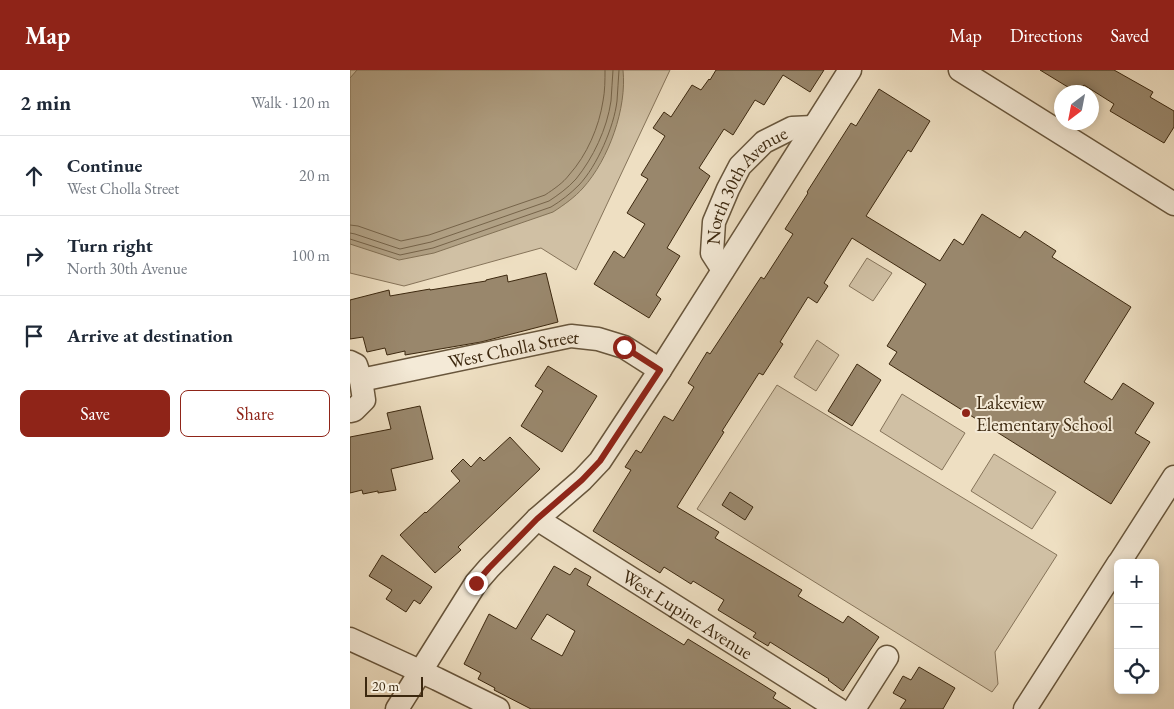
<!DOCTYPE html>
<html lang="en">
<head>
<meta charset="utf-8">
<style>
  :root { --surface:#fff; --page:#f2f2f3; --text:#1f2937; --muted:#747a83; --line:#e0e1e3; --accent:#8f2418 }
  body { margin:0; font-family:"EB Garamond",serif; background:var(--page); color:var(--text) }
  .controls { position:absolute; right:15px; bottom:15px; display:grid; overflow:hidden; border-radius:8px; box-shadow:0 2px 8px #0003 }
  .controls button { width:45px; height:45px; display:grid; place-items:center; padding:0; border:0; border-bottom:1px solid var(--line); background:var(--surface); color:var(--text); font:25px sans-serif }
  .compass { position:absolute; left:704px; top:15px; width:45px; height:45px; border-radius:50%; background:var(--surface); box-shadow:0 2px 8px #0003; rotate:212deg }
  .scale { position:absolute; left:15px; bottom:12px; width:58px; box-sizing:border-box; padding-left:5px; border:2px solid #3c280f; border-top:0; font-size:14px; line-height:18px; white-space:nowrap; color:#3c280f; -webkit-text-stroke:4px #f4ead7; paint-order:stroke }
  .stop { position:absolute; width:15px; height:15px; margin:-11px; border:4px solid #8f2418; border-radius:50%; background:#fff }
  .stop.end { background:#8f2418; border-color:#fff; box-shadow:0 1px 5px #0008 }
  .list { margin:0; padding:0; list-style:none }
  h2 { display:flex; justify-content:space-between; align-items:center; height:65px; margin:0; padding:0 20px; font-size:21px }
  h2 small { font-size:16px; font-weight:400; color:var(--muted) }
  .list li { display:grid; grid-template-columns:32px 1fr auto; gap:15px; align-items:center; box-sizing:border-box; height:80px; padding:0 20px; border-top:1px solid var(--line) }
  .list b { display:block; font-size:19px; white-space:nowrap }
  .list p { margin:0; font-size:16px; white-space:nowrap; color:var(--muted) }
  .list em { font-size:16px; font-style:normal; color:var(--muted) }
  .actions { display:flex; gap:10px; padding:15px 20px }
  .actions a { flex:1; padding:11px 0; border:1px solid var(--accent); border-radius:8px; text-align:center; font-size:18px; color:var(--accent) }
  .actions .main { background:var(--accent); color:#fff }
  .icon { flex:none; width:28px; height:28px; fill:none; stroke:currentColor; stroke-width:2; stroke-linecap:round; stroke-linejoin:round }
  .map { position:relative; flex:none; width:824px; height:639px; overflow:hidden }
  header { display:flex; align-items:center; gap:30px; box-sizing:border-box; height:70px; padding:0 25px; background:var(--accent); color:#fff }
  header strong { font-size:24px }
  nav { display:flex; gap:28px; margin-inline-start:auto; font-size:18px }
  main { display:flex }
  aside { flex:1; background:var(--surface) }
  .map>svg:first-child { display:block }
</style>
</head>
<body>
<header>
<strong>Map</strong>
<nav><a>Map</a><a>Directions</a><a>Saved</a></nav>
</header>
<main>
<aside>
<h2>2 min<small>Walk · 120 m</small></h2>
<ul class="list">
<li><svg class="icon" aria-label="ahead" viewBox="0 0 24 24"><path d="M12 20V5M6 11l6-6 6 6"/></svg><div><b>Continue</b><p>West Cholla Street</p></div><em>20 m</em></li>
<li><svg class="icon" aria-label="right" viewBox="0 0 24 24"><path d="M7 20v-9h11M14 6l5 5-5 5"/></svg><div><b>Turn right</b><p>North 30th Avenue</p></div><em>100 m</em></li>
<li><svg class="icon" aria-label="arrive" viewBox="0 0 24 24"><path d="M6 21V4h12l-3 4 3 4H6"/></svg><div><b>Arrive at destination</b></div></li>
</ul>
<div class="actions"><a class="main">Save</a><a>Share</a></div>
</aside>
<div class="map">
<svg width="824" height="639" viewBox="0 0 824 639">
  <rect width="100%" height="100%" fill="#eedfc2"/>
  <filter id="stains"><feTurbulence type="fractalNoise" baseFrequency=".004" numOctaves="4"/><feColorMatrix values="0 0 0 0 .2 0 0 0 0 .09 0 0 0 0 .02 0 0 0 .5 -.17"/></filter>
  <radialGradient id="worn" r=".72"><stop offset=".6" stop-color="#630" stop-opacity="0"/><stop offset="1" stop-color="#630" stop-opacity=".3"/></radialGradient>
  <path fill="#d0c0a4" stroke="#86745a" d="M 0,0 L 320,0 L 226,200 L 191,178 L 54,216 L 0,203 Z
    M 517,188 L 542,203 L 523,231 L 499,216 Z
    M 467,270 L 489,285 L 466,321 L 444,307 Z
    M 427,315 L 707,485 L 645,582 L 648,614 L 642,622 L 347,439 Z
    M 552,324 L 615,363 L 592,400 L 530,361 Z
    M 644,384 L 706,422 L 682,459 L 621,421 Z"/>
  <path fill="#b1a185" stroke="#827156" d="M 7,0 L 273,0 C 277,38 259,89 233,118 C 225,127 214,135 203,142 L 84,183 L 49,190 L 0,174 L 0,8 Z"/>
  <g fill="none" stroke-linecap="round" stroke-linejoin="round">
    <path stroke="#76644a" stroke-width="1" d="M 0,155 L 8,156 L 51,171 L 79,165 L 195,125 C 204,119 213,113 219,105 C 237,85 249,57 253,31 C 255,21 255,10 255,0
      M 0,163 L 5,164 L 50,179 L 81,172 L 199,131 C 208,125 218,118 226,109 C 243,88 257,59 261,31 C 262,21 262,10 263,0
      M 0,169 L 50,185 L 83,178 L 201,137 C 211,131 220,124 229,115 C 247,96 264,57 267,31 C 268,21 268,10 269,0"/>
  </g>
  <path fill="#99876c" stroke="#3c280f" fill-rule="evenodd" d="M 366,0 L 474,0 L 460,22 L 433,5 L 414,35 L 405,30 L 383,65 L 374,59 L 349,98 L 360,106 L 317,178 L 330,186 L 306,225 L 311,229 L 299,248 L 244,214 L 264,181 L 274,188 L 295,154 L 277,143 L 298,109 L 291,105 L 315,66 L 303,58 L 314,42 L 321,47 L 342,15 L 351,20 L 359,9 L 360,10 Z
    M 690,0 L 764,0 L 803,22 L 800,27 L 824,41 L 824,57 L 814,73 L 760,41 L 764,34 L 734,15 L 729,22 L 726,22 Z
    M 529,19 L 580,51 L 561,82 L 558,80 L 516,146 L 590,191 L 604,169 L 613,175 L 632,144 L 670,168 L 675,161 L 706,181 L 702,187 L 781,237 L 734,312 L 762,330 L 773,313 L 804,333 L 785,363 L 800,372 L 761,434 L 539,294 L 547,282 L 537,276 L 576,214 L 502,168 L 474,213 L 478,216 L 467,233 L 458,227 L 430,272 L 433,274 L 413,305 L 409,303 L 372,361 L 374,362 L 327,437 L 369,462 L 365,468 L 452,520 L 448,526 L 493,553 L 498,546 L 529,567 L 493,621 L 478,610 L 479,609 L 420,572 L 418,576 L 403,567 L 406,563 L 368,540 L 374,530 L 343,511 L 341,514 L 314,497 L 310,503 L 243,461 L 281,400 L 275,397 L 286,380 L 291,383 L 314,346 L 323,351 L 344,317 L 338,313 L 357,282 L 360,284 L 411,207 L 414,209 L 443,164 L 435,159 L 458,123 L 457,122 L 501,53 L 506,56 Z
    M 196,203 L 208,252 L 131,272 L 55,285 L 55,281 L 37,285 L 35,278 L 17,282 L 13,267 L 0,269 L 0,230 L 39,220 L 40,226 L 80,219 L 80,220 L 136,211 L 136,210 L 157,205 L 158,212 Z
    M 507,294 L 531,310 L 502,356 L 478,341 Z
    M 198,296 L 247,326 L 212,382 L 171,356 L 193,321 L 185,316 Z
    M 70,336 L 83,389 L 41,399 L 46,420 L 28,423 L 28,421 L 13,424 L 12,420 L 0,423 L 0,367 L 41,359 L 37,343 Z
    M 160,367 L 190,399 L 108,477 L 111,480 L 85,503 L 50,465 L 75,442 L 76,443 L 110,411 L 101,401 L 113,389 L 121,397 L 130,387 L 134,391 Z
    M 380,422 L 403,437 L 395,450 L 372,435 Z
    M 32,485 L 82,517 L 70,534 L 64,530 L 56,542 L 36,529 L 42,520 L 19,506 Z
    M 204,496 L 220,505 L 225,498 L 241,507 L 237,515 L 334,575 L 338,569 L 410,613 L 426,623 L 423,628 L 441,639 L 181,639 L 144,620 L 145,618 L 128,609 L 131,603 L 114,594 L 139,544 L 166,559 ZM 197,544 L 225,561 L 212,586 L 181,569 Z
    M 569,597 L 605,618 L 593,639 L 550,639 L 556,630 L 543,623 L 553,606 L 561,610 Z"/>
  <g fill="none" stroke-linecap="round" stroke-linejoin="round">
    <g stroke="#68563c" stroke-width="25">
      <g id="minor">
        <path d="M 610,0 L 824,134"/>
        <path id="s1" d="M 373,200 L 362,183 L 364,152 L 378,119 L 390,96 L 414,72 L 442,58 L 463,57"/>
        <path d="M 0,292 L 6,295 L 11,310 L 14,330 L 4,340 L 0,341"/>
        <path id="s2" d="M 11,310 L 221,266 L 248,269 L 274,277 L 310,300"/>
        <path id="s3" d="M 187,449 L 488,639"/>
        <path d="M 769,493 L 824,407"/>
        <path d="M 0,569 L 87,609 L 148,639"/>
        <path d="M 47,639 L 126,513 L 139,498 L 187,449 L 232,410 L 250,391 L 310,300 L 500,0"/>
        <path d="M 504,639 L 537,587"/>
        <path d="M 675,639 L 768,494"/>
      </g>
    </g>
    <use href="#minor" stroke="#f4ead7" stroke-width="22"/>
  </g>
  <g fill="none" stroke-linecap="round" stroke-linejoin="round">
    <path stroke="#8f2418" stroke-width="6" d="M 126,513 L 139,498 L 187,449 L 232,410 L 250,391 L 310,300 L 274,277"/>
  </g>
  <circle fill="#8f2418" stroke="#f4ead7" stroke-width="2" cx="616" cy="343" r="5"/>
  <g text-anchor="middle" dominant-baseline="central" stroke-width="4" stroke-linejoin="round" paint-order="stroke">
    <g font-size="19" fill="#3c280f" stroke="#f4ead7">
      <text stroke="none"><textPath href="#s1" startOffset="100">North 30th Avenue</textPath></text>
      <text stroke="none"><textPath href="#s2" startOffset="156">West Cholla Street</textPath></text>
      <text stroke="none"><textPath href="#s3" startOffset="178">West Lupine Avenue</textPath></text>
    </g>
    <g font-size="19" fill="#3c280f" stroke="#f4ead7" text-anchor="start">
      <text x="626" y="332">Lakeview<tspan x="626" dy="22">Elementary School</tspan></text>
    </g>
  </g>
  <rect width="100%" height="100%" filter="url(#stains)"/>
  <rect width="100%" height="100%" fill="url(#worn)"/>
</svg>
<div class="controls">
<button>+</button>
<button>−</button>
<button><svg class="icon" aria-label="locate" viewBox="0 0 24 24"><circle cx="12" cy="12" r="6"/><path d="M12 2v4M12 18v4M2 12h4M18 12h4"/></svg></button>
</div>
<svg class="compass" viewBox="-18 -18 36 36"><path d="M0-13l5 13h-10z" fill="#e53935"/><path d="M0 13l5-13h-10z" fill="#747a83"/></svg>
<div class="scale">20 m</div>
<div class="stop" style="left:274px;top:277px"></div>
<div class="stop end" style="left:126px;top:513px"></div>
</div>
</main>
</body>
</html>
